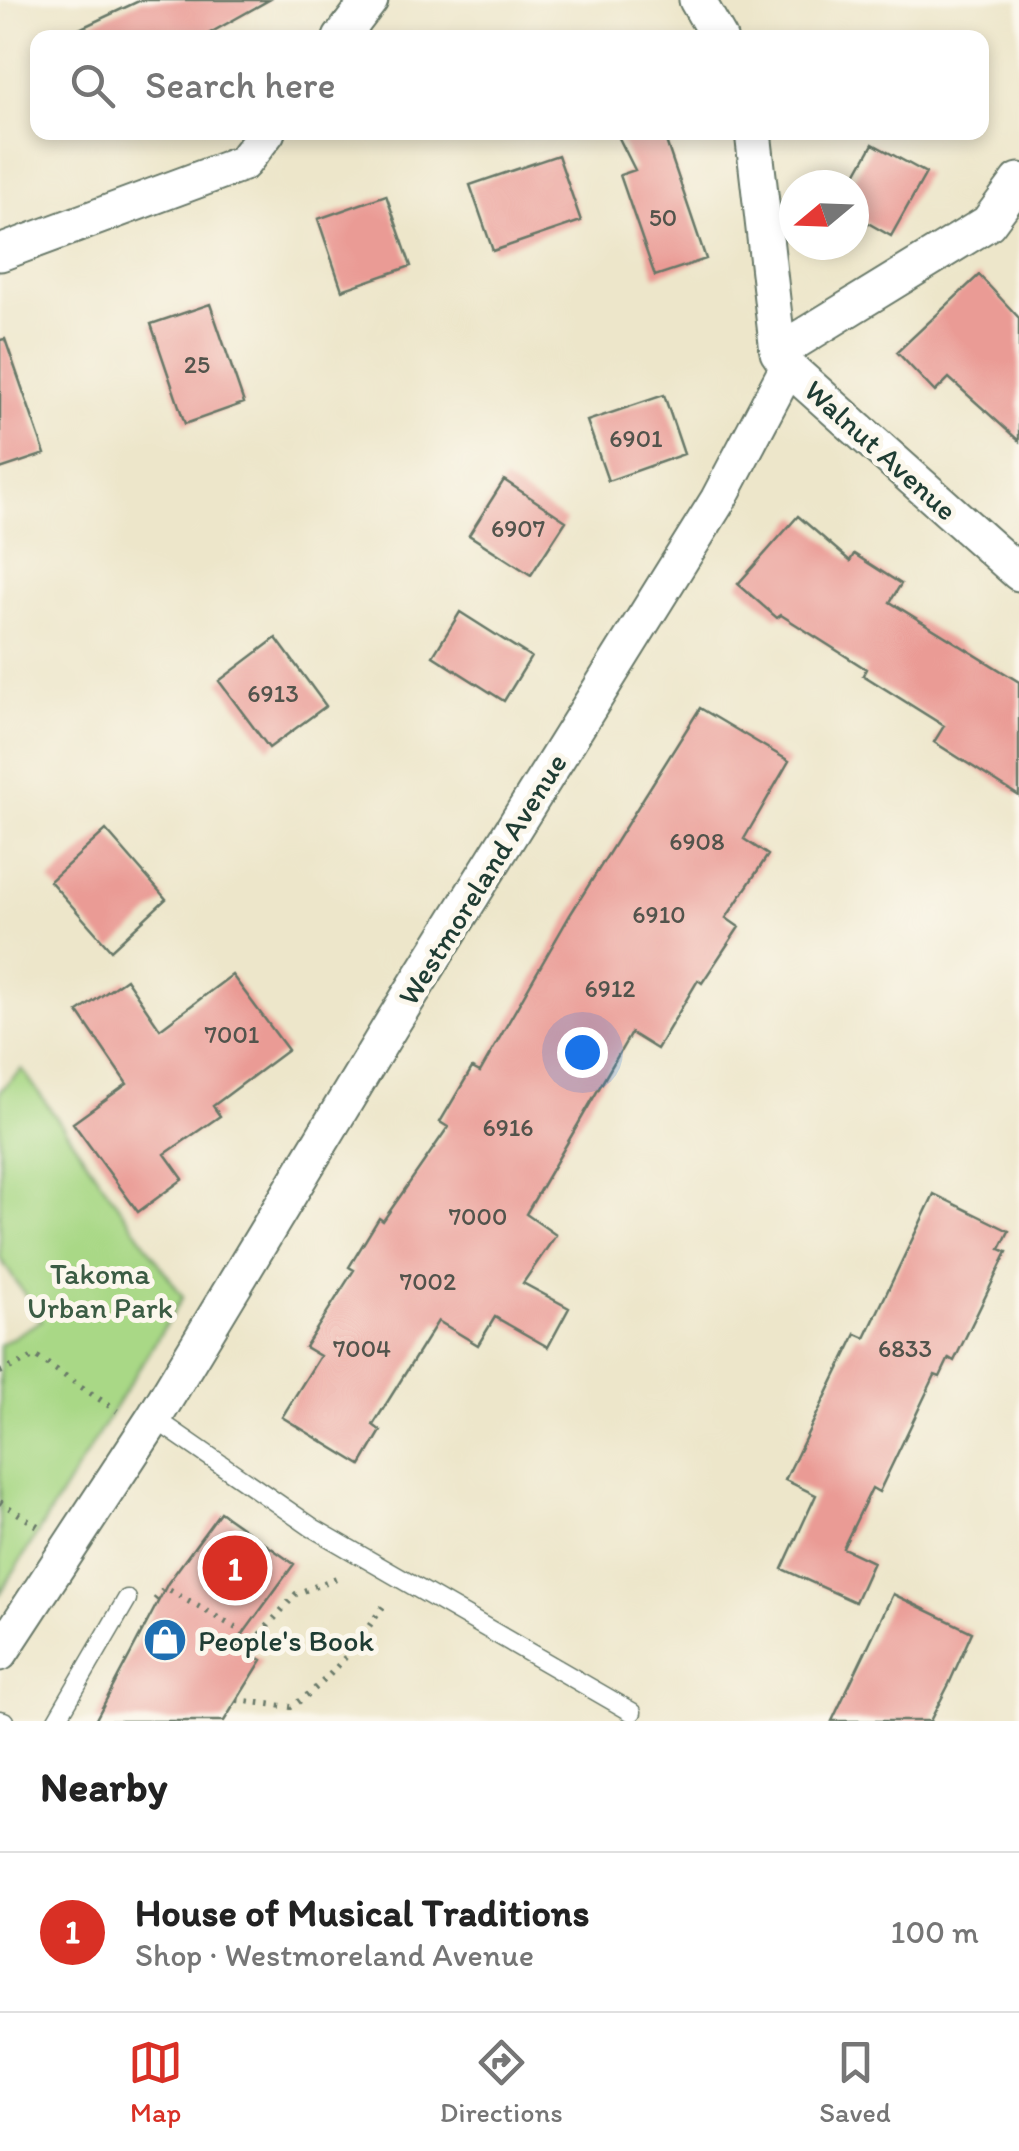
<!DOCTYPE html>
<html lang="en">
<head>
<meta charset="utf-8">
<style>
  :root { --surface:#fff; --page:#f6f6f6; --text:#222; --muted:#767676; --line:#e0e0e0; --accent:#d93025 }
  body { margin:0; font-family:Itim,sans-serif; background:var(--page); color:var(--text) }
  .compass { position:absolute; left:779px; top:170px; width:90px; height:90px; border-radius:50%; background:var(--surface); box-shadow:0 5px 15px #0003; rotate:251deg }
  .you { position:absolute; left:582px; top:1052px; width:35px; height:35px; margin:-25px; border:8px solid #fff; border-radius:50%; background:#1a73e8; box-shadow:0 0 0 15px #1a73e833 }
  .badge { display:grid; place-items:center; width:65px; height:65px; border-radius:50%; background:var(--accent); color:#fff; font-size:32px; font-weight:700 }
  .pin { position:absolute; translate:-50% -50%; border:5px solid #fff; box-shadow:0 2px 10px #0006 }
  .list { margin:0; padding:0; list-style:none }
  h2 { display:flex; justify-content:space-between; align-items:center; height:130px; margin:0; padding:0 40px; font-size:42px }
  h2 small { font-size:32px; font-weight:400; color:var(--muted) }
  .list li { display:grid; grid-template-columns:65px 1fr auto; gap:30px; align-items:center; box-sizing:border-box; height:160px; padding:0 40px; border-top:2px solid var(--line) }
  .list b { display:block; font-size:38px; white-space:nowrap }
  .list p { margin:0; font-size:32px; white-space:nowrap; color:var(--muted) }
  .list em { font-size:32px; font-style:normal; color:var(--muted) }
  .icon { flex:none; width:55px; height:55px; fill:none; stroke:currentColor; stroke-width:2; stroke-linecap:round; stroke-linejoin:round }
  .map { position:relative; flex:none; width:1019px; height:1721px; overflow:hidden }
  .search { position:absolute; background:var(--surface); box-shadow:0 5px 15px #0003; left:30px; right:30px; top:30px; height:110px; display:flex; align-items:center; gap:25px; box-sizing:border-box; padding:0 35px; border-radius:20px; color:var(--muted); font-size:38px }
  .sheet { height:290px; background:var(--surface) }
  nav { display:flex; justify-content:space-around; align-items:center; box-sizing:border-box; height:140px; border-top:2px solid var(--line); background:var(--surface); font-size:28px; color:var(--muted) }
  nav a { display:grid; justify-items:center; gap:5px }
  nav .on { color:var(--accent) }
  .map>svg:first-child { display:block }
</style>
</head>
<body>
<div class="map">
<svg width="1019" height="1721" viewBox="0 0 1019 1721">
  <rect width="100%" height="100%" fill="#fbf7ec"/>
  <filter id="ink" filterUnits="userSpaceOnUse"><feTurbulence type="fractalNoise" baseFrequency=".01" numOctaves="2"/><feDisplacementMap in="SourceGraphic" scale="20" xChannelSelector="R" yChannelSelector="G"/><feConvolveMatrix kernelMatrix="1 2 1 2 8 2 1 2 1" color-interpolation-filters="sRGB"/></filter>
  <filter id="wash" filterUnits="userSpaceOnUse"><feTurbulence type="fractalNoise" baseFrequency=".0048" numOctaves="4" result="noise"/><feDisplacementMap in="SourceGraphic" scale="40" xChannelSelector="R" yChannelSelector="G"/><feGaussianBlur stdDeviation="2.25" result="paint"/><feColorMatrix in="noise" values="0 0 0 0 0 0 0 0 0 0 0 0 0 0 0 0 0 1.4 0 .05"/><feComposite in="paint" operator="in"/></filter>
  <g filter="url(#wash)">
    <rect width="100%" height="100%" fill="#ede6ca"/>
    <path fill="#a9d886" stroke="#648a5d" stroke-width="2.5" d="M 22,1069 L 183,1297 L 0,1594 L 0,1345 L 42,1320 L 0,1258 L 0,1091 Z"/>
    <g id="blocks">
      <path fill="#ea9b95" d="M 141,0 L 269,0 L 201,38 L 60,38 Z
        M 616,132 L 663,132 L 706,259 L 655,276 L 620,175 L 635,170 Z
        M 873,144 L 926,173 L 891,236 L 854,215 L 854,178 Z
        M 558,155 L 581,221 L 493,251 L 470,185 Z
        M 386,195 L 411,266 L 342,290 L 318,219 Z
        M 979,275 L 1019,318 L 1019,441 L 949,378 L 935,392 L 897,352 Z
        M 210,304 L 244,403 L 185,424 L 151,324 Z
        M 5,339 L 45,454 L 0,469 L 0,340 Z
        M 664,395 L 684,454 L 608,481 L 587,421 Z
        M 504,480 L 566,521 L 531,575 L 469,535 Z
        M 798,516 L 850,561 L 854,554 L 901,584 L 890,602 L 1019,682 L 1019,796 L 934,742 L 944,726 L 863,675 L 866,669 L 781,615 L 777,618 L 738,584 Z
        M 460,612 L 531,657 L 504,701 L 433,656 Z
        M 276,638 L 326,706 L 269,748 L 219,681 Z
        M 700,708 L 789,761 L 744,839 L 768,855 L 726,918 L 739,927 L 702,983 L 698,980 L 657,1049 L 631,1033 L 526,1214 L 556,1235 L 523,1283 L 569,1308 L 548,1347 L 495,1317 L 478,1345 L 438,1321 L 373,1425 L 381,1431 L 361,1465 L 282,1417 L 320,1356 L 305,1347 L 354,1270 L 349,1267 L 379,1218 L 383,1221 L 448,1127 L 440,1122 L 472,1068 L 480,1072 L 570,915 Z
        M 106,830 L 166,899 L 111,950 L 50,881 Z
        M 232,975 L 288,1050 L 213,1106 L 220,1116 L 165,1154 L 183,1179 L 138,1212 L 73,1123 L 127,1084 L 78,1012 L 126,979 L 160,1029 Z
        M 934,1194 L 1009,1231 L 1000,1249 L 1007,1252 L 954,1361 L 949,1358 L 940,1377 L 935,1375 L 879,1492 L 872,1488 L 843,1548 L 873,1562 L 855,1602 L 782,1569 L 816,1495 L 785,1480 L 856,1334 L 865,1338 Z
        M 220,1512 L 294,1564 L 235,1645 L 262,1660 L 224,1721 L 95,1721 L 168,1583 Z
        M 893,1594 L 972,1632 L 949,1684 L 930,1721 L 832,1721 Z"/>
    </g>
  </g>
  <g filter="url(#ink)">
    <use href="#blocks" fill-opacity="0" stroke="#677868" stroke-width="2.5"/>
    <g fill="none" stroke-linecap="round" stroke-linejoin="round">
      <g stroke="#677868" stroke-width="21">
        <path id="service" d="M 154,1418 L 313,1528 L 632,1712
          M 0,1720 L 4,1721
          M 56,1721 L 127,1599"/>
      </g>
      <g stroke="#677868" stroke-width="39">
        <path id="minor" d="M 697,0 L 719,38
          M 341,38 L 370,0
          M 0,253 L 243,163 L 267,132
          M 778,352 L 988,223 L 1019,181
          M 788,367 L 1019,573
          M 0,1653 L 154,1418 L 393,1022 L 718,500 L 788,367 L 778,352 L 753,132"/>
      </g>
      <path stroke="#677868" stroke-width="6" stroke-dasharray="2.5 8" stroke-linecap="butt" d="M 0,1372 L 36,1356 L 117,1411
        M 0,1502 L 41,1528
        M 155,1600 L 165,1588 L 256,1639 L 296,1594 L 339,1577
        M 237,1700 L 291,1707 C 333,1679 358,1642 387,1601"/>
      <use href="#service" stroke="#fff" stroke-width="18"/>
      <use href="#minor" stroke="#fff" stroke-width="35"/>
    </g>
  </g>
  <defs>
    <g id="shop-disc" transform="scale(2.25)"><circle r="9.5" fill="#1f6fb2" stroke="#fbf7ec"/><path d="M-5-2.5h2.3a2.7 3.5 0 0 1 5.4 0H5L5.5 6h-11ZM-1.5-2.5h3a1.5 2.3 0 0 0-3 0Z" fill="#fff"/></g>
  </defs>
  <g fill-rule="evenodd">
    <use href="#shop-disc" x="165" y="1640"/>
  </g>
  <g text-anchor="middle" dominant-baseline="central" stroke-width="10" stroke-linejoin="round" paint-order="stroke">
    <g font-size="25" fill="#52544c">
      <text x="663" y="217">50</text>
      <text x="197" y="364">25</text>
      <text x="636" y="438">6901</text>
      <text x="518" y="528">6907</text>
      <text x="273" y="693">6913</text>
      <text x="697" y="841">6908</text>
      <text x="659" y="914">6910</text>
      <text x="610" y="988">6912</text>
      <text x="232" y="1034">7001</text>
      <text x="508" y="1127">6916</text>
      <text x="478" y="1216">7000</text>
      <text x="428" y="1281">7002</text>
      <text x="362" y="1348">7004</text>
      <text x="905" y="1348">6833</text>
    </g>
    <g font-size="30" fill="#1f3d34" stroke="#fbf7ec">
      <text transform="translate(881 450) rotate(42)">Walnut Avenue</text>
      <text transform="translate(482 879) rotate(-58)">Westmoreland Avenue</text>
    </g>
    <g font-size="30" fill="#3b5c44" stroke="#fbf7ec">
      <text x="100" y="1273">Takoma<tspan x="100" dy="34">Urban Park</tspan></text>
    </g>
    <g font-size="30" fill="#1f3d34" stroke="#fbf7ec" text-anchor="start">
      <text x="198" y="1640">People's Book</text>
    </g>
  </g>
</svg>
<svg class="compass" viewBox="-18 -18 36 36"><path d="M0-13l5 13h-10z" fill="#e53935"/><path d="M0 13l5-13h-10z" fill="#767676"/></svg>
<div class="you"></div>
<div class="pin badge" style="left:235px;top:1568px">1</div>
<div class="search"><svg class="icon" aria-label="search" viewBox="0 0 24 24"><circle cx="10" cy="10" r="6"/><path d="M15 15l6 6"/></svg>Search here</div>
</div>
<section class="sheet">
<h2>Nearby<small></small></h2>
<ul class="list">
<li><span class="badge">1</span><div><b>House of Musical Traditions</b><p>Shop · Westmoreland Avenue</p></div><em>100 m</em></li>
</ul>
</section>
<nav>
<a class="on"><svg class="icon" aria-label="map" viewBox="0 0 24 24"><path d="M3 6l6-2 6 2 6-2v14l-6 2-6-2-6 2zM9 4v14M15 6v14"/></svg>Map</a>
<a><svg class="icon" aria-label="directions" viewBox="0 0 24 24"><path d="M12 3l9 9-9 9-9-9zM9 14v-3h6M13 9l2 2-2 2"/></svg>Directions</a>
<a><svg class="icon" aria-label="saved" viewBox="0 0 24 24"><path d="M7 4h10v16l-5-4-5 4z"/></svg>Saved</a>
</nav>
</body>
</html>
